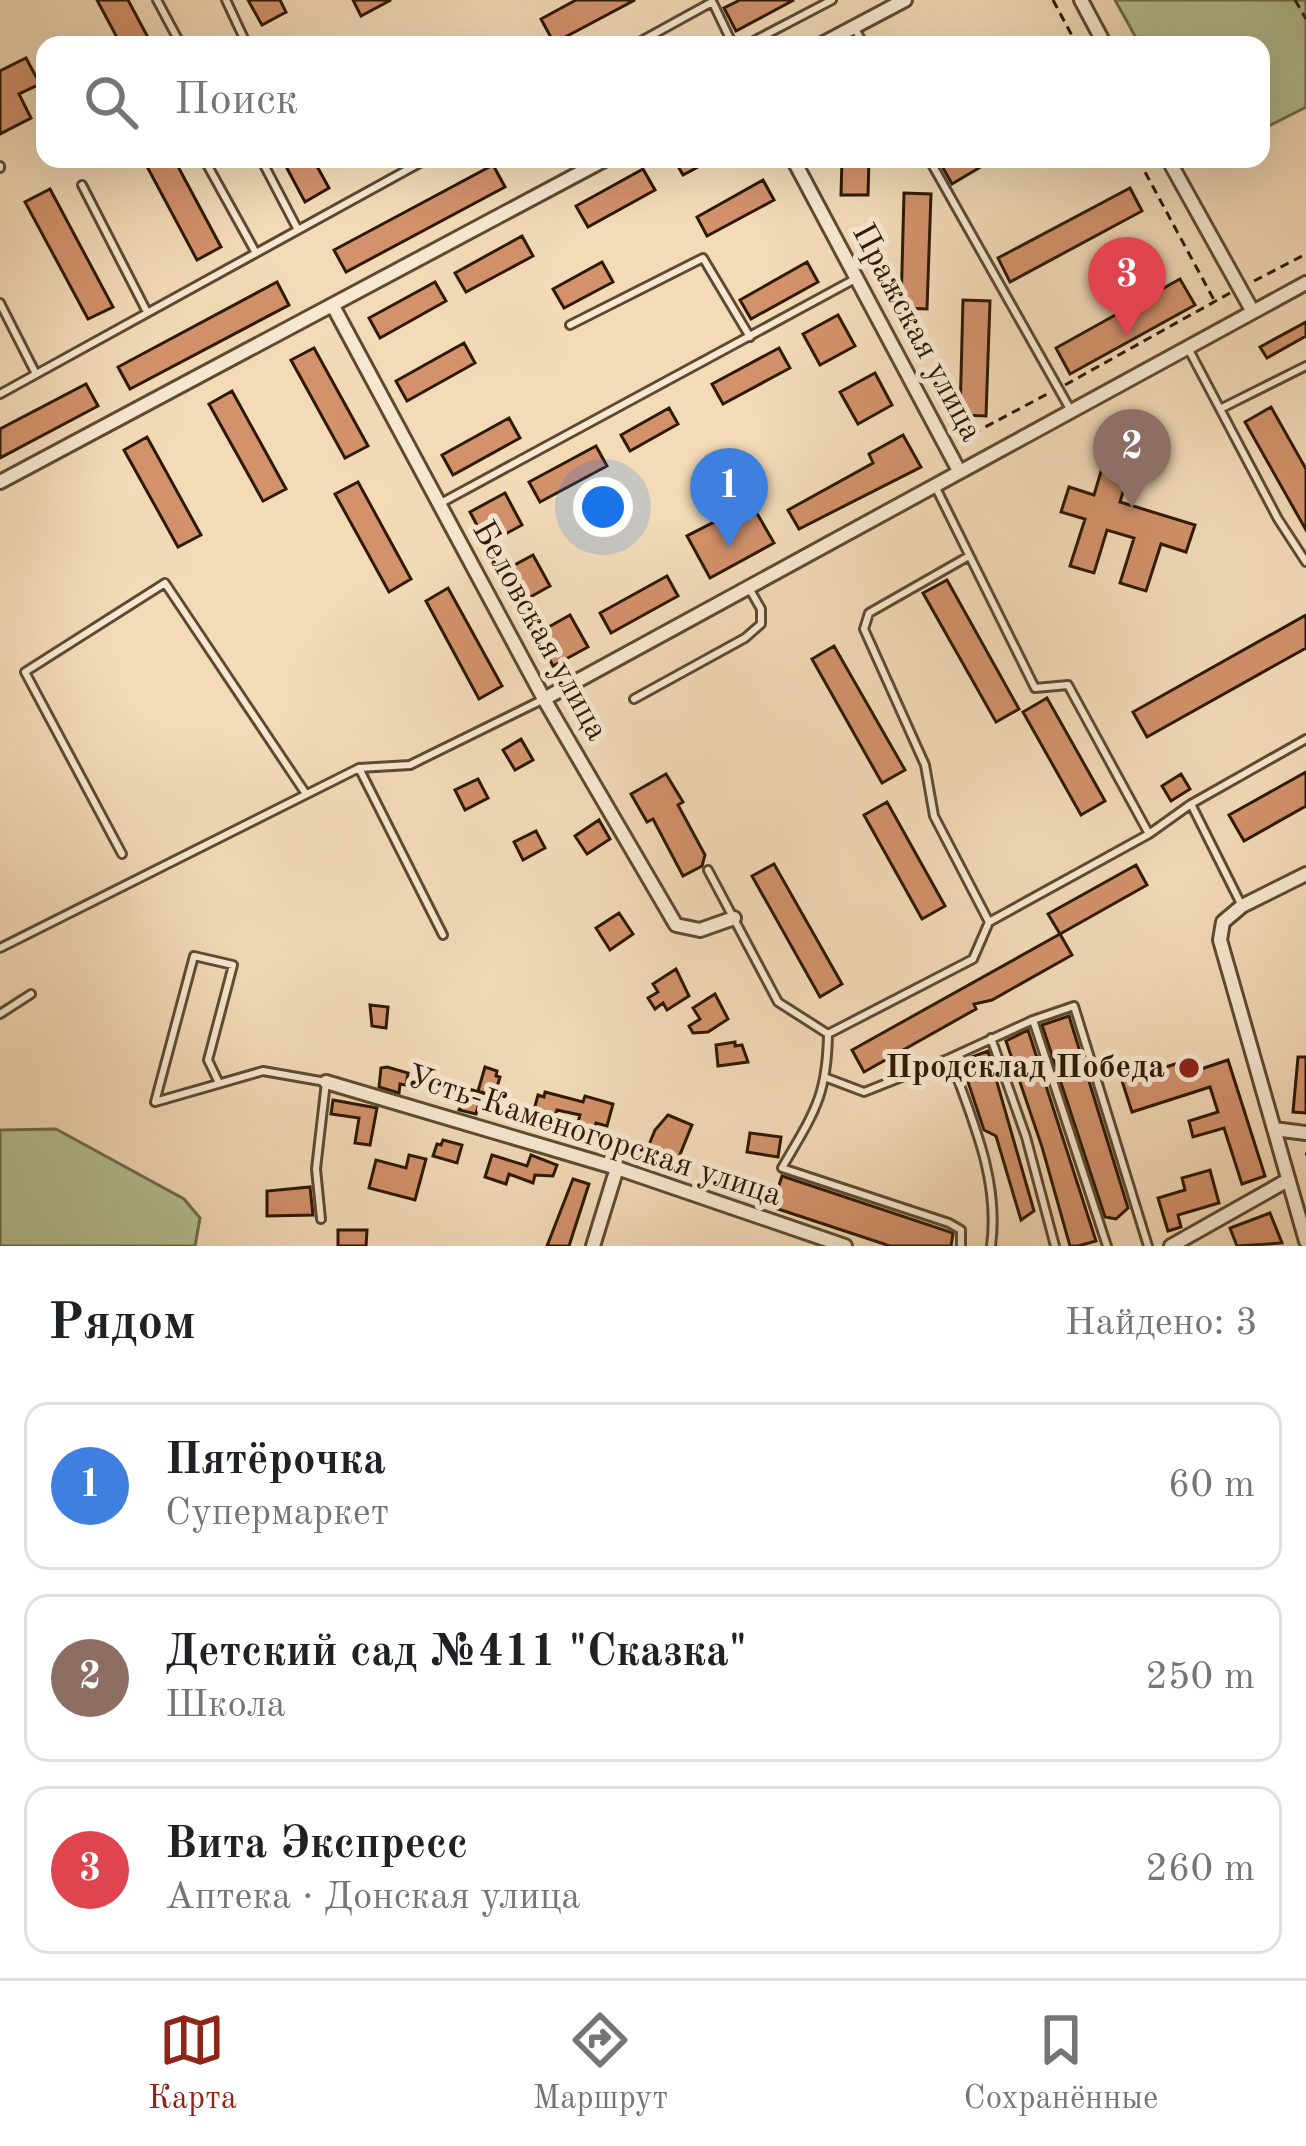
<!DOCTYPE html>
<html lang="ru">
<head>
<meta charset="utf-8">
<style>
  :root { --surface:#fff; --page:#f2f2f2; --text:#202124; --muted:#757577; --line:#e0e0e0; --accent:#8f2418 }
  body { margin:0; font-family:"Old Standard TT",serif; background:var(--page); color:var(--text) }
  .you { position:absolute; left:603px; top:507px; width:42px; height:42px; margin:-30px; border:9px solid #fff; border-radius:50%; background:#1a73e8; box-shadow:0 0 0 18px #1a73e833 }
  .badge { display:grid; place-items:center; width:78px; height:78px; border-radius:50%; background:var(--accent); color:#fff; font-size:39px; font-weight:700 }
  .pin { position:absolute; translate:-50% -99px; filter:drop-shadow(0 3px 6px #0008) }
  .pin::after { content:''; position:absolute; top:63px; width:42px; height:36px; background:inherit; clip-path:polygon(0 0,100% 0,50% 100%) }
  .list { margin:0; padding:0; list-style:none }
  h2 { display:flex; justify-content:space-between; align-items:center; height:156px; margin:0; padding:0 48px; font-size:51px }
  h2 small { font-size:39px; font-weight:400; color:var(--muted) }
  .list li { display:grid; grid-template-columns:78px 1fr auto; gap:36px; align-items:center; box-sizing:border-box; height:168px; margin:0 24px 24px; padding:0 24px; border:3px solid var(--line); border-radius:24px }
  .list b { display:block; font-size:45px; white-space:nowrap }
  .list p { margin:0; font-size:39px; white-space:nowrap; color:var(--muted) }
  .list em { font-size:39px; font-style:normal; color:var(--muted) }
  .icon { flex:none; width:66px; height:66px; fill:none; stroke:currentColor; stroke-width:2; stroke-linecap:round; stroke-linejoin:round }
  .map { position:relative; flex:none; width:1306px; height:1246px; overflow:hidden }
  .search { position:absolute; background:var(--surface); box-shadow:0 12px 48px #0002; left:36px; right:36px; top:36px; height:132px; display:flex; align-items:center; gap:30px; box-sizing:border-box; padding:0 42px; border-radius:24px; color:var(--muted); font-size:45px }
  .sheet { height:732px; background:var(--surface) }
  nav { display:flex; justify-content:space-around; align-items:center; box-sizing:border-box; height:168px; border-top:3px solid var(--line); background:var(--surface); font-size:33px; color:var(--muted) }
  nav a { display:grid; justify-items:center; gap:6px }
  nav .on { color:var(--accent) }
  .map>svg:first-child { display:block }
</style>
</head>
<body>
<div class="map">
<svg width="1306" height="1246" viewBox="0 0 1306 1246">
  <rect width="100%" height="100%" fill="#f3dbb8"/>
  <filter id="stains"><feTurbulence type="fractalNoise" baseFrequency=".00167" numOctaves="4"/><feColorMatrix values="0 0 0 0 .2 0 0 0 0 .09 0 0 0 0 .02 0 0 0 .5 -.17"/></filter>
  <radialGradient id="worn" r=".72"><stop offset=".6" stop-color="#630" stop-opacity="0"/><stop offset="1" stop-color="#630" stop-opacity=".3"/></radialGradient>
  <path fill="#b4c194" stroke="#716d4b" stroke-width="3" d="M 1115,0 L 1306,0 L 1306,107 L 1261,130 L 1261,45 L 1140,45 Z
    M 56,1129 L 184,1199 L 200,1218 L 195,1246 L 0,1246 L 0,1130 Z"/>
  <path fill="#d3926c" stroke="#2e1902" stroke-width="3" d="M 97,0 L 128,0 L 152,45 L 121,45 Z
    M 248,0 L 280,0 L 286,12 L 262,25 Z
    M 353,0 L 391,0 L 361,16 Z
    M 576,0 L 635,0 L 554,43 L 541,19 Z
    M 740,0 L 794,0 L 736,31 L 724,8 Z
    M 26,58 L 40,84 L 19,94 L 31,118 L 0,134 L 0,71 Z
    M 143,159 L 174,159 L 221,247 L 197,260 Z
    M 282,159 L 313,159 L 329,188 L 305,202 Z
    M 674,159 L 713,159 L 683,175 Z
    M 842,159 L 869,159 L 868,195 L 841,195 Z
    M 938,159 L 994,159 L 952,184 Z
    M 493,165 L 505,187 L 346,272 L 334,250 Z
    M 643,169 L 655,190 L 588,227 L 576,206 Z
    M 763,180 L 774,200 L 707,236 L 697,217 Z
    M 1130,188 L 1142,211 L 1010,282 L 998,258 Z
    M 50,189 L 113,307 L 88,319 L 25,202 Z
    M 904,193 L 931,194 L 927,309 L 901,308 Z
    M 522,236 L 533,256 L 466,292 L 455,273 Z
    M 602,262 L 613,282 L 564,308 L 553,289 Z
    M 807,262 L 818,282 L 751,319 L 740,300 Z
    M 1180,279 L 1195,305 L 1070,374 L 1056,348 Z
    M 277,282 L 289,305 L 130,389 L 118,367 Z
    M 435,282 L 446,301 L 380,338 L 369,318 Z
    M 963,300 L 990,301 L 986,416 L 960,415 Z
    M 838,315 L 855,346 L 820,365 L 803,334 Z
    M 1306,322 L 1306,336 L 1267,358 L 1260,347 Z
    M 464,343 L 475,363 L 407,401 L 396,381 Z
    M 314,348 L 368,446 L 345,458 L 291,360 Z
    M 779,348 L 790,368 L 723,404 L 712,384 Z
    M 875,373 L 892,405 L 858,424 L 840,392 Z
    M 86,384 L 98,406 L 0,458 L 0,429 Z
    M 232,391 L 286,489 L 263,501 L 209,404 Z
    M 1271,407 L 1306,469 L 1306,530 L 1245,422 Z
    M 669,408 L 678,424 L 630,451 L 621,435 Z
    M 509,418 L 520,438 L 453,475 L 442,455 Z
    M 903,435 L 921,467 L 799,529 L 788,510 L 873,463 L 869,454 Z
    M 147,437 L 201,535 L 178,547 L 124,450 Z
    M 596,446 L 607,466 L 540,502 L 529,482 Z
    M 1108,448 L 1134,456 L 1120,502 L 1195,525 L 1186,552 L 1161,544 L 1146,591 L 1120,583 L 1134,538 L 1107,530 L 1094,573 L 1070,566 L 1085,519 L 1061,512 L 1069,487 L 1094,495 Z
    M 358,482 L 411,579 L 389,592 L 335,494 Z
    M 505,493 L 522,525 L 487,544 L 470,512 Z
    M 751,503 L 774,543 L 710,578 L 687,536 Z
    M 533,555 L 550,586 L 516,605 L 498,574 Z
    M 667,576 L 678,596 L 611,633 L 600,613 Z
    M 947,580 L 1019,709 L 996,722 L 923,593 Z
    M 448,588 L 502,686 L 479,699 L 426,601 Z
    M 570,615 L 588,647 L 553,666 L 536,634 Z
    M 1306,615 L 1306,648 L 1147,737 L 1133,712 Z
    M 834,646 L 905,770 L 882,783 L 812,659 Z
    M 1047,698 L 1105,801 L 1081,815 L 1023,712 Z
    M 521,739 L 533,760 L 515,770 L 503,750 Z
    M 1306,772 L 1306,806 L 1244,841 L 1229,815 Z
    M 666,774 L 683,802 L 678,805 L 705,855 L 702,866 L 683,876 L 653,819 L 647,822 L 631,794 Z
    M 1181,774 L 1190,789 L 1171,801 L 1162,786 Z
    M 478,779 L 488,798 L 465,810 L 455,790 Z
    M 887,802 L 945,906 L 922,919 L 864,815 Z
    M 599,820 L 610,839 L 587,854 L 575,836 Z
    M 536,831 L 545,848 L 523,860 L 514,842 Z
    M 774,864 L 842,984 L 820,997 L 752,876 Z
    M 1136,865 L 1147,885 L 1060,934 L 1048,914 Z
    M 619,913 L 633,934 L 610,950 L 596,928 Z
    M 1060,934 L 1072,955 L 992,1000 L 974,1004 L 976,1009 L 864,1072 L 852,1050 Z
    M 676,969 L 689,996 L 667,1010 L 663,1003 L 655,1009 L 648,998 L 658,992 L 653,984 Z
    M 715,994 L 728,1019 L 708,1032 L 693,1033 L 689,1026 L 700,1019 L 693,1008 Z
    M 370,1005 L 388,1007 L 386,1028 L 372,1026 Z
    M 1069,1016 L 1128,1208 L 1116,1219 L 1105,1217 L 1042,1025 Z
    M 1028,1030 L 1096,1241 L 1078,1246 L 1070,1246 L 1042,1147 L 1006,1041 Z
    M 735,1042 L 735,1046 L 742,1045 L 748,1062 L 718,1066 L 716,1045 Z
    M 988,1051 L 1034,1211 L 1021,1220 L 996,1136 L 984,1130 L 961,1061 Z
    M 1298,1057 L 1306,1057 L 1306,1113 L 1293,1112 Z
    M 1194,1058 L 1198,1070 L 1228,1060 L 1265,1176 L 1242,1184 L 1224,1128 L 1193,1137 L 1189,1121 L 1218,1112 L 1210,1087 L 1132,1112 L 1122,1081 Z
    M 387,1067 L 408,1073 L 406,1085 L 400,1084 L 399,1093 L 379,1087 L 381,1068 Z
    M 485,1067 L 497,1071 L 496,1076 L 500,1077 L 494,1097 L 478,1091 Z
    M 469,1089 L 482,1093 L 476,1114 L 459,1110 Z
    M 545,1092 L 583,1102 L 585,1096 L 613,1104 L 607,1126 L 596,1123 L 592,1136 L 577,1126 L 580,1115 L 557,1110 L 554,1119 L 539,1114 L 534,1110 L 538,1095 L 544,1097 Z
    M 333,1100 L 377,1108 L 370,1145 L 355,1143 L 359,1118 L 331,1114 Z
    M 668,1115 L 692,1125 L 674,1169 L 644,1157 L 655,1130 Z
    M 750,1133 L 781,1137 L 778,1157 L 747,1152 Z
    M 443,1140 L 462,1145 L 457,1163 L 433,1156 L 437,1144 L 441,1145 Z
    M 409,1155 L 426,1159 L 415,1200 L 369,1188 L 376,1160 L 406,1168 Z
    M 492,1155 L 527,1166 L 531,1155 L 557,1165 L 553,1176 L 535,1175 L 533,1183 L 509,1174 L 506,1184 L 485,1177 Z
    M 1210,1170 L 1219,1203 L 1178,1215 L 1181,1227 L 1168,1231 L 1158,1198 L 1185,1190 L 1182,1178 Z
    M 782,1176 L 950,1232 L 953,1234 L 951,1246 L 890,1246 L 772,1207 Z
    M 573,1179 L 589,1184 L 569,1246 L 547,1246 Z
    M 310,1187 L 313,1215 L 267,1216 L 267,1191 Z
    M 1270,1213 L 1282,1243 L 1237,1246 L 1230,1228 Z
    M 338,1230 L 367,1230 L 366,1246 L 338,1246 Z"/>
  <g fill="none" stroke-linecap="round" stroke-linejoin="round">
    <g stroke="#5f4a30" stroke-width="12">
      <path id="service" d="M 157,0 L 181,45
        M 226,0 L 247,45
        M 713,3 L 733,45
        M 854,27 L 864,45
        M 634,45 L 712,2
        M 746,45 L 832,0
        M 204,159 L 256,253
        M 261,159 L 298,230
        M 929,159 L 1070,409
        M 0,166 L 0,168
        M 82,185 L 147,312
        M 0,303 L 36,374
        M 570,325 L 703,258 L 750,337
        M 1189,350 L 1278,519 L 1306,562
        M 0,394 L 427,159
        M 1220,409 L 1306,366
        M 934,484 L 1035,688 L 1068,685 L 1149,834 L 1191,804 L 1242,906
        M 441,503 L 855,279
        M 969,556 L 869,613 L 864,629 L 925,765 L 934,816 L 989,922
        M 634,699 L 745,638 L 761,624 L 761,609 L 749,588
        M 359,768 L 443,935
        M 1191,804 L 1306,739
        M 122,854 L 25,672 L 165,583 L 306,794
        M 708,870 L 778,1002 L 828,1034
        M 0,948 L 359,768 L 410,765 L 544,699
        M 0,1014 L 31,994
        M 1033,1020 L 1107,1246
        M 991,1038 L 1026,1137 L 1055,1246
        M 950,1058 L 1033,1020 L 1074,1006 L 1148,1246
        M 827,1078 L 864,1092 L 950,1058 C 972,1119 1000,1180 991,1246
        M 155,1102 L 194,956 L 233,965 L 208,1060 L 219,1083
        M 155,1102 L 263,1071 L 326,1082 L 316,1169 L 321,1219
        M 961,1246 L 961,1230 L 949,1223 L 782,1168 C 813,1114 827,1098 828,1034 L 973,959 L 989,922 L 1149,834"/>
    </g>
    <g stroke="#5f4a30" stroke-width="18">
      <path id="minor" d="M 1081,0 L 1105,45
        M 820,45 L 905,0
        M 793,159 L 958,469
        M 1168,159 L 1253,312
        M 333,306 L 544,699 L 676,925 L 700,930 L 734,918
        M 0,482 L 606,159
        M 544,699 L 1306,283
        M 1306,874 L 1242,906 L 1223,922 L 1220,940 L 1306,1241
        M 326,1082 L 617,1168 L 845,1246
        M 1274,1129 L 1306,1133
        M 593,1246 L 617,1168
        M 1171,1246 L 1288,1180"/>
    </g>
    <path stroke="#2e1902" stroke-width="3" stroke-dasharray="9 6" stroke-linecap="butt" d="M 1053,0 L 1077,45
      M 1295,0 L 1306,19
      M 1138,159 L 1214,300
      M 1254,281 L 1306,254
      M 1065,385 L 1230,293
      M 959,441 L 1051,392
      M 1305,1154 L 1306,1154"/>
    <use href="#service" stroke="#f7e8d1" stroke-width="6"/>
    <use href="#minor" stroke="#f7e8d1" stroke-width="12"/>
  </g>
  <circle fill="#8f2418" stroke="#f7e8d1" stroke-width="4.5" cx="1189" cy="1068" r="12"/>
  <g text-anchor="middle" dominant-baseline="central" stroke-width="10" stroke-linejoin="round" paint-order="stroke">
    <g font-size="33" fill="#2e1902" stroke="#f7e8d1">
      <text transform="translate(916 333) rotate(62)">Пражская улица</text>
      <text transform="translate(539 631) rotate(61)">Беловская улица</text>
      <text transform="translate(594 1137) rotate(18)">Усть-Каменогорская улица</text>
    </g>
    <g font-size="33" font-weight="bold" fill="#2e1902" stroke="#f7e8d1" text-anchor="end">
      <text x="1165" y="1068">Продсклад Победа</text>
    </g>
  </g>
  <rect width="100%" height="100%" filter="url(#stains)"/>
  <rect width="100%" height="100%" fill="url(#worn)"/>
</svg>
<div class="you"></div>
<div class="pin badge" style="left:729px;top:547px;background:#3f7fe0">1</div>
<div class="pin badge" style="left:1132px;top:508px;background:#8d6e63">2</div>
<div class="pin badge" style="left:1127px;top:336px;background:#e0444e">3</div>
<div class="search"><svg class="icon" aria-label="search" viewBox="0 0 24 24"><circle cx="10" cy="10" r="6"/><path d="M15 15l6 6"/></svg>Поиск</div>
</div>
<section class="sheet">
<h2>Рядом<small>Найдено: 3</small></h2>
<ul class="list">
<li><span class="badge" style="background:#3f7fe0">1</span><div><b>Пятёрочка</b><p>Супермаркет</p></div><em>60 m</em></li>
<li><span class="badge" style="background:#8d6e63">2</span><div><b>Детский сад №411 &quot;Сказка&quot;</b><p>Школа</p></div><em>250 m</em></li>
<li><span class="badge" style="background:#e0444e">3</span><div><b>Вита Экспресс</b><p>Аптека · Донская улица</p></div><em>260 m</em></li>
</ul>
</section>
<nav>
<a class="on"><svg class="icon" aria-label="map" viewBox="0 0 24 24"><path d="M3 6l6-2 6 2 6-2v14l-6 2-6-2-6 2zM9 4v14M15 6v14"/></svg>Карта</a>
<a><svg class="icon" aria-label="directions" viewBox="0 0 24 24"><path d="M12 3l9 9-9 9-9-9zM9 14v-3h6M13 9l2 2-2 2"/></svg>Маршрут</a>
<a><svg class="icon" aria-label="saved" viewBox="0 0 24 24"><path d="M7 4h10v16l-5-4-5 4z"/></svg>Сохранённые</a>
</nav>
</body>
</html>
